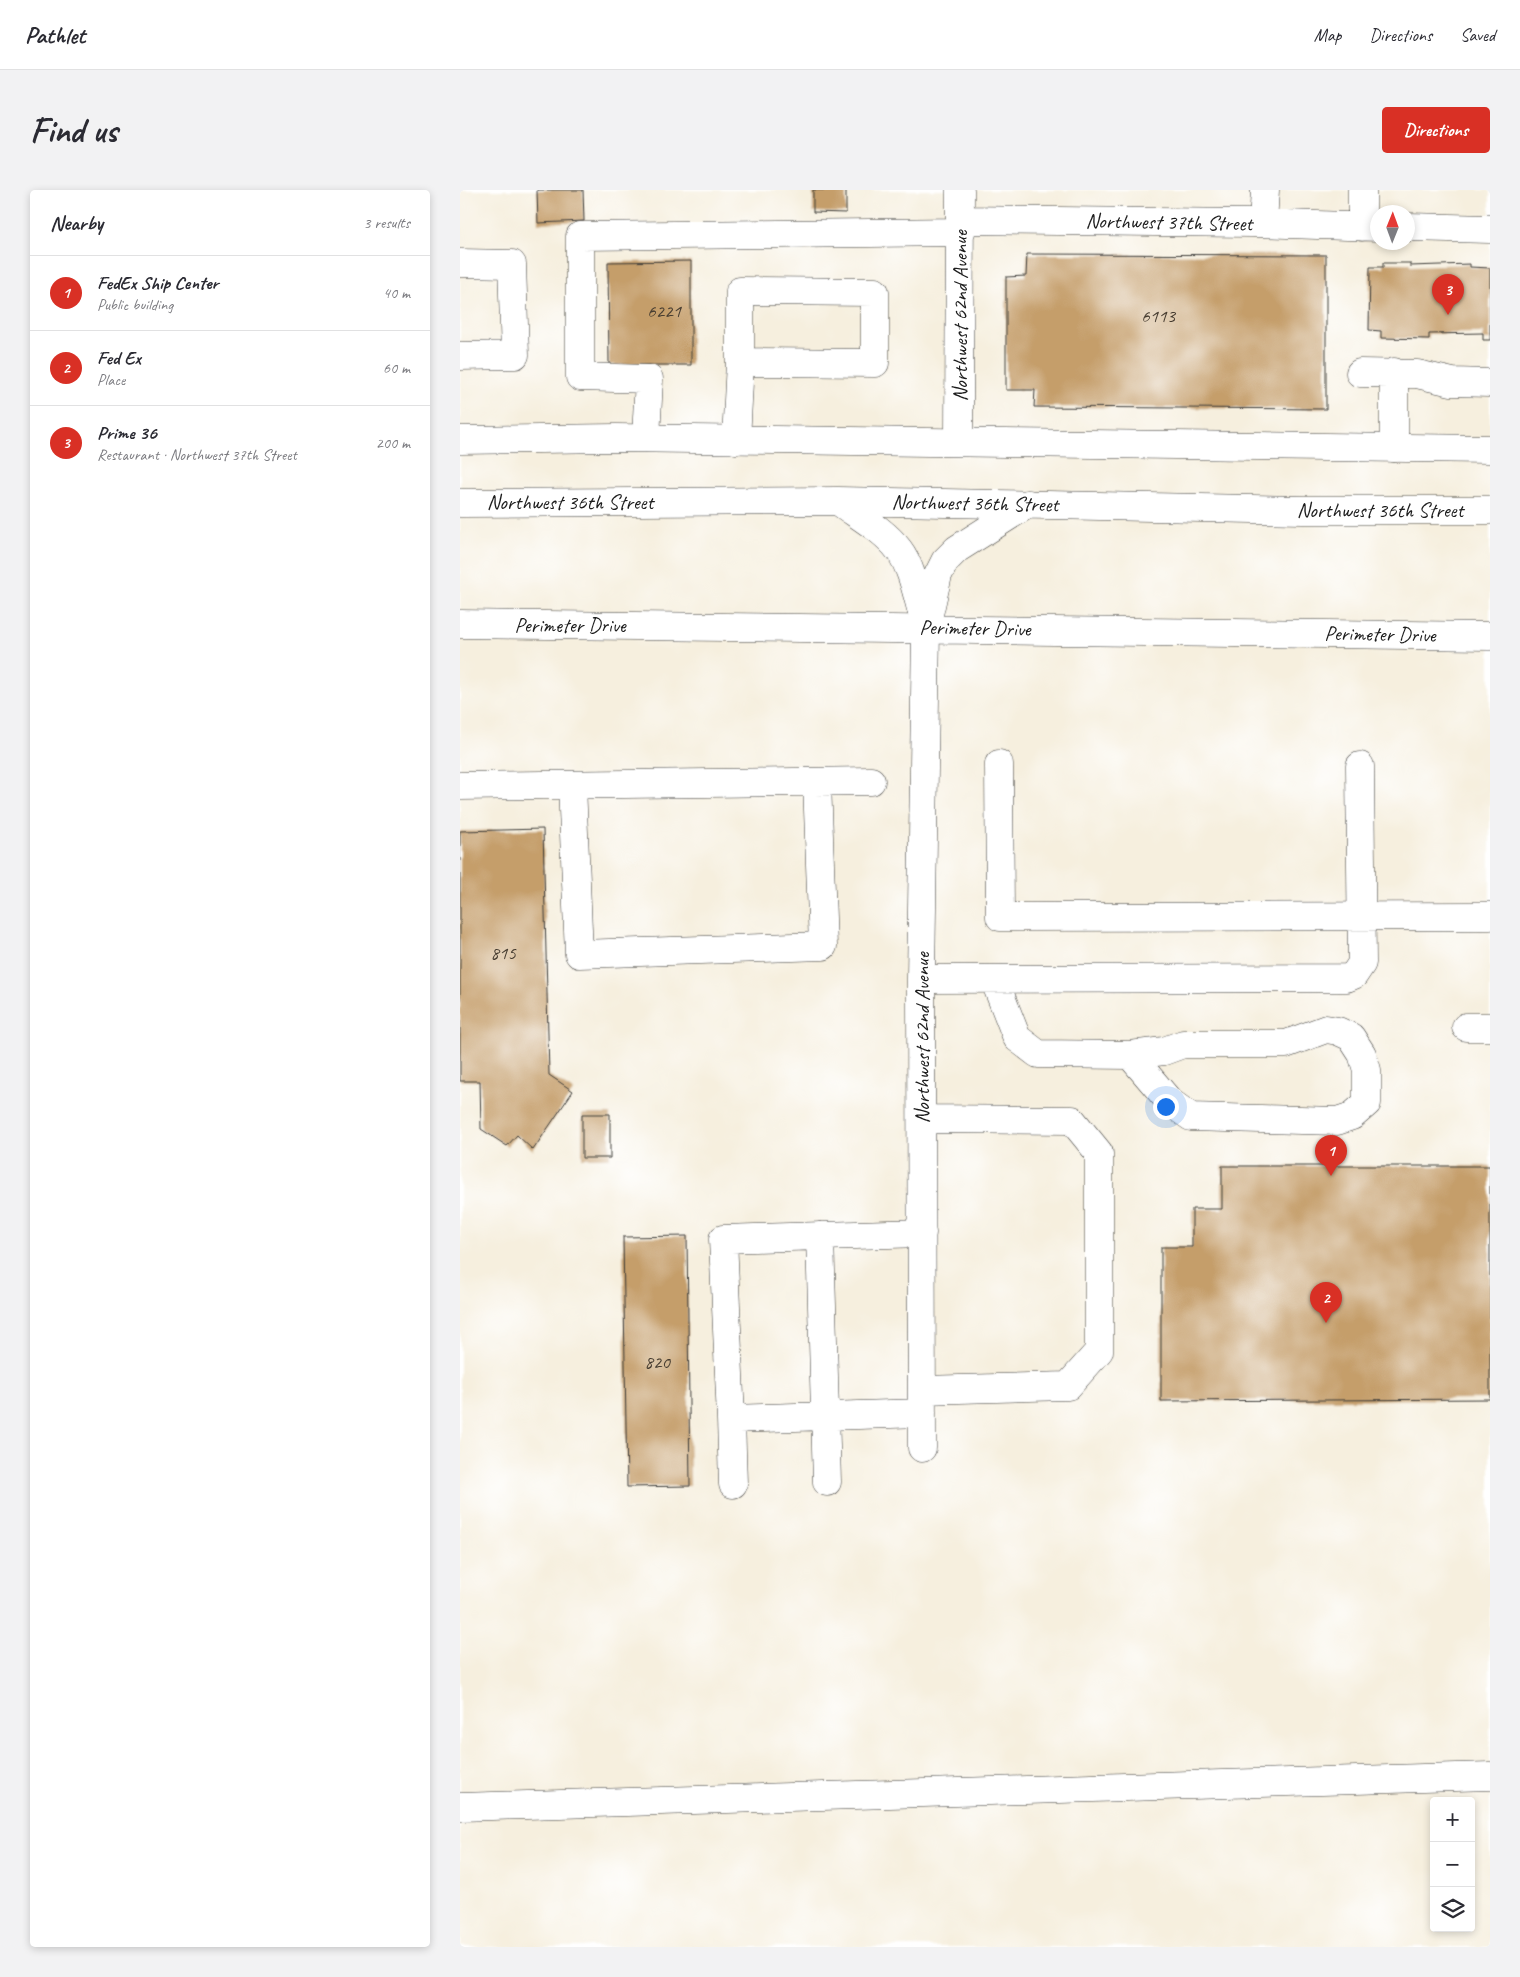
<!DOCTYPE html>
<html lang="en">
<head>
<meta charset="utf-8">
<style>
  :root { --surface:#fff; --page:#f2f2f3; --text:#2b2b33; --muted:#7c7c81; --line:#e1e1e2; --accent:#d93025 }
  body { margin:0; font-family:Caveat,sans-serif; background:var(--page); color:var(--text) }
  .controls { position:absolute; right:15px; bottom:15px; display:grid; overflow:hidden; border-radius:5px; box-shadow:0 2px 8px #0003 }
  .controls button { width:45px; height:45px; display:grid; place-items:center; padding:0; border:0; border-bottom:1px solid var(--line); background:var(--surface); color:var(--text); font:25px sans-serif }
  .compass { position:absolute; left:910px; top:15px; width:45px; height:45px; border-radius:50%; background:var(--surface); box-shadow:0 2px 8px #0003; rotate:1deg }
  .you { position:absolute; left:705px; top:916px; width:18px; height:18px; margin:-12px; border:4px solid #fff; border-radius:50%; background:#1a73e8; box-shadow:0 0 0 8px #1a73e833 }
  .badge { display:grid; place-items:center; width:32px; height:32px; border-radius:50%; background:var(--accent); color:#fff; font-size:16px; font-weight:700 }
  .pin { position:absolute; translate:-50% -41px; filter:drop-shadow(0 1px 2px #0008) }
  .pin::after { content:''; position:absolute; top:26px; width:18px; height:15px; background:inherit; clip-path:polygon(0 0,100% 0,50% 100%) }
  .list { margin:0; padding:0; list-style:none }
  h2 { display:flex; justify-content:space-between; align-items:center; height:65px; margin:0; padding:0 20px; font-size:21px }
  h2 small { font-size:16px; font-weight:400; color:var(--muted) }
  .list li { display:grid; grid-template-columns:32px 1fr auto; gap:15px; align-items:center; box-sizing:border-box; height:75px; padding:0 20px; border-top:1px solid var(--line) }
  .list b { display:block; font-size:19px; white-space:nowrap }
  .list p { margin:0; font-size:16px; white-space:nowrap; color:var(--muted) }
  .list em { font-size:16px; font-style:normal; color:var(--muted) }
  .icon { flex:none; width:28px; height:28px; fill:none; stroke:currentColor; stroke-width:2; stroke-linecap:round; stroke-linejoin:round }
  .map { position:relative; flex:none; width:1030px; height:1757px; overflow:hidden; border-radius:5px }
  header { display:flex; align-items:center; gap:30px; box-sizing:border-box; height:70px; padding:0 25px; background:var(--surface); border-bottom:1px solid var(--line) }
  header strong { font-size:24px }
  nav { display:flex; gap:28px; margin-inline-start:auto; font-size:18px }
  .intro { display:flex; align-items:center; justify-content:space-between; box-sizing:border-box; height:120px; padding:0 30px }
  h1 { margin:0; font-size:35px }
  .button { padding:12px 22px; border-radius:5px; background:var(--accent); color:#fff; font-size:18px; font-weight:700 }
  main { display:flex; gap:30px; padding:0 30px }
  aside { flex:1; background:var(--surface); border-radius:5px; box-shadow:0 2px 8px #0003 }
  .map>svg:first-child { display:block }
</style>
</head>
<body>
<header>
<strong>Pathlet</strong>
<nav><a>Map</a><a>Directions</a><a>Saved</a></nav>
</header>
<div class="intro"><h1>Find us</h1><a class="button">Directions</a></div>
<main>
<aside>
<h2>Nearby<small>3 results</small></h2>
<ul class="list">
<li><span class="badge">1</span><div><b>FedEx Ship Center</b><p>Public building</p></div><em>40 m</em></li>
<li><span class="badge">2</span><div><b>Fed Ex</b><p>Place</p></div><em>60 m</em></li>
<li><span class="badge">3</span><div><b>Prime 36</b><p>Restaurant · Northwest 37th Street</p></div><em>200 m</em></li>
</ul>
</aside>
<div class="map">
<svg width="1030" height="1757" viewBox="0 0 1030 1757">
  <rect width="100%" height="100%" fill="#fff"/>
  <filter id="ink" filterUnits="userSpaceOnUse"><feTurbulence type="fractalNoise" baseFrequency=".02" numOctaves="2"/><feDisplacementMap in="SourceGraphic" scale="10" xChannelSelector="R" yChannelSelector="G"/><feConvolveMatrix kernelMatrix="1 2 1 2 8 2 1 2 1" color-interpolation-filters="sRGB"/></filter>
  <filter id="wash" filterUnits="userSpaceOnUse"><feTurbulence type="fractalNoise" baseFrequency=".0096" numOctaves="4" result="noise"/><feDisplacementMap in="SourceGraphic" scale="20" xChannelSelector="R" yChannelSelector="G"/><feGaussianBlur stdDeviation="1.12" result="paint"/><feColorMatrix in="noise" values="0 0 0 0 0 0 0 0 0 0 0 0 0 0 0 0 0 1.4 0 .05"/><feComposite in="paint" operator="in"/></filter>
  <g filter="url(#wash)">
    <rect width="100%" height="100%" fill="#f6efde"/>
    <g id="blocks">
      <path fill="#c59e6a" d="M 77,0 L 123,0 L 124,31 L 78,33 Z
        M 353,0 L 386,0 L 386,23 L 353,22 Z
        M 567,64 L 866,65 L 866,219 L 574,217 L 575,200 L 546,200 L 546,87 L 566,86 Z
        M 231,71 L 231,175 L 149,175 L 148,72 Z
        M 923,73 L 950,73 L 950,76 L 1010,74 L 1010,77 L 1030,78 L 1030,150 L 1023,150 L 1023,143 L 969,144 L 969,149 L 921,148 L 921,141 L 909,140 L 910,77 L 923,77 Z
        M 83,639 L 89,885 L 113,901 L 73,960 L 57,945 L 47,956 L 21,939 L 20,891 L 0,891 L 0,641 Z
        M 122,924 L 150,924 L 150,968 L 122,968 Z
        M 762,976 L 1030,976 L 1030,1209 L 701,1211 L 701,1057 L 732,1057 L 732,1019 L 762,1019 Z
        M 227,1046 L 230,1296 L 167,1297 L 163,1047 Z"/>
    </g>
  </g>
  <g filter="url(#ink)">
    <use href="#blocks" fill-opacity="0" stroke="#3d3c39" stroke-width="1"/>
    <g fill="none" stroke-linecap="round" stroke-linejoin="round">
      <g stroke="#3d3c39" stroke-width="29">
        <path id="minor" d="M 902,0 L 902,37
          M 501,30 L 793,33 L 918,37
          M 803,33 L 805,0
          M 948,37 L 1030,39
          M 0,73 L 52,74 L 55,165 L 0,166
          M 900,183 L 957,184 L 992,192 L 1030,193
          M 186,248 L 189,189 L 120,187 L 120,46 L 501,42
          M 276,250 L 280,172 L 280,101 L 415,102 L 415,173 L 280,172
          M 499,251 L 500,0
          M 934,258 L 934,182
          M 0,434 L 1030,446
          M 539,574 L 540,727 L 1030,726
          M 112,595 L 119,764 L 363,756 L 357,592
          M 0,596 L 411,591
          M 461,789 L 887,788 L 894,785 L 902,773 L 900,576
          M 534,789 L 557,848 L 578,864 L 670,865 L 704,861 L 723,854 L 826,854 L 866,839 L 878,841 L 891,847 L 902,864 L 907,880 L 907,913 L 892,926 L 877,931 L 731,927 L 710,912 L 670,865
          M 1006,837 L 1030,837
          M 462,929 L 612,930 L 639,963 L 639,1161 L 608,1196 L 462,1200
          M 462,1043 L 263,1049 L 271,1229 L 462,1223
          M 360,1046 L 367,1292
          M 271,1229 L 273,1294
          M 462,1258 L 461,789 L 466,437
          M 0,1617 L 1030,1586"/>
      </g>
      <g stroke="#3d3c39" stroke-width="29">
        <path id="major" d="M 0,250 L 156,248 L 1030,259
          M 378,311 C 398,326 424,340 439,360 C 453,378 459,415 466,437
          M 0,313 L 378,311 L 843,320 L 1030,320
          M 466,437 L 478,385 L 485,371 L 497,359 L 568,314"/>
      </g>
      <use href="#minor" stroke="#fff" stroke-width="28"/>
      <use href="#major" stroke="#fff" stroke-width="28"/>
    </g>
  </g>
  <g text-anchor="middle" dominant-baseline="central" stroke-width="4" stroke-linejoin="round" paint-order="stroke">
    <g font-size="19" fill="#463c30">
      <text x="204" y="121">6221</text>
      <text x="698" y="126">6113</text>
      <text x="43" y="763">815</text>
      <text x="197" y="1172">820</text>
    </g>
    <g font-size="21" fill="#1c1c1c" stroke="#fff">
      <text transform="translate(709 32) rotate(1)">Northwest 37th Street</text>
      <text transform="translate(500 126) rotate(-90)">Northwest 62nd Avenue</text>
      <text x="110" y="312">Northwest 36th Street</text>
      <text transform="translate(515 313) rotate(1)">Northwest 36th Street</text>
      <text x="920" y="320">Northwest 36th Street</text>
      <text x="110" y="435">Perimeter Drive</text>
      <text transform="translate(515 438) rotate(1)">Perimeter Drive</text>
      <text transform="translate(920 444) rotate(1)">Perimeter Drive</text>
      <text transform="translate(462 848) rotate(-90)">Northwest 62nd Avenue</text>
    </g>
  </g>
</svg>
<div class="controls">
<button>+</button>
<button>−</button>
<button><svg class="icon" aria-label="layers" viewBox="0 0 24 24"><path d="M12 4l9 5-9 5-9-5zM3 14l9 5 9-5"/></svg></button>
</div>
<svg class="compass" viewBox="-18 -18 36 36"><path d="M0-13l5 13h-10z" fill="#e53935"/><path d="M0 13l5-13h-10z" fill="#7c7c81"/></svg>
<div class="you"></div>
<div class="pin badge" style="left:871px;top:986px">1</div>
<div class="pin badge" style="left:866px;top:1133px">2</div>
<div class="pin badge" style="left:988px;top:125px">3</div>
</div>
</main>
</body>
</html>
